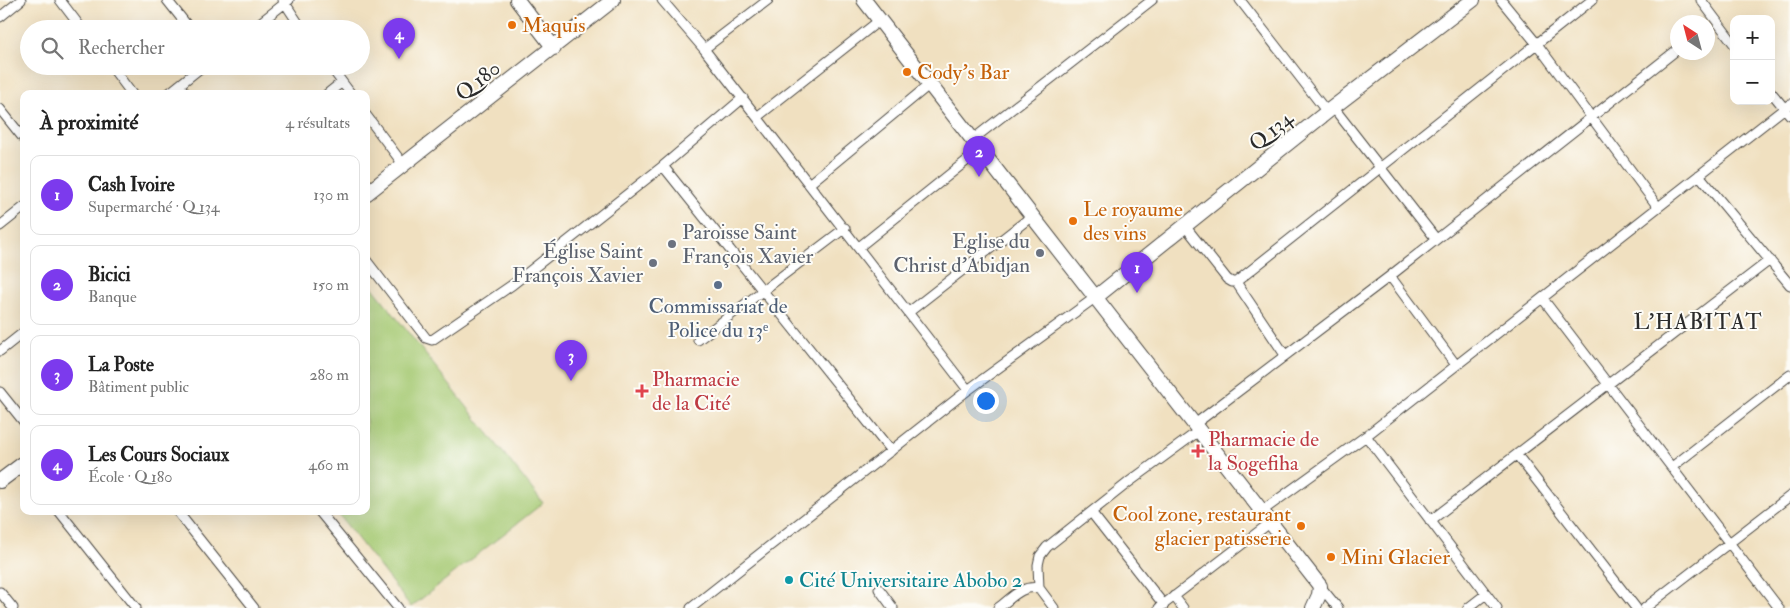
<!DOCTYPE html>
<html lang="fr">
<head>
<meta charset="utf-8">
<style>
  :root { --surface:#fff; --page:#f2f2f2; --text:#222; --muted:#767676; --line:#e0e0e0; --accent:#7c3aed }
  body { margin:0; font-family:"IM FELL Double Pica",serif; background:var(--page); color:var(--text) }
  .controls { position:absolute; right:15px; top:15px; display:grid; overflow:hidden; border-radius:10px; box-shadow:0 5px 20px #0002 }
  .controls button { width:45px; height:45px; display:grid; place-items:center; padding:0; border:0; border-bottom:1px solid var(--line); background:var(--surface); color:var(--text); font:25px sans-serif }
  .compass { position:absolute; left:1670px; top:15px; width:45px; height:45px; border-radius:50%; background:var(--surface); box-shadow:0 5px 20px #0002; rotate:324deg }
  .you { position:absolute; left:985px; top:400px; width:18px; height:18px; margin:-12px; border:4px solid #fff; border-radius:50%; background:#1a73e8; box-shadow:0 0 0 8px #1a73e833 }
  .badge { display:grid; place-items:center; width:32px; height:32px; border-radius:50%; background:var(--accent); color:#fff; font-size:16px; font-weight:700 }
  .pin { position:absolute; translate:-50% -41px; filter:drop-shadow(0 1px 2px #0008) }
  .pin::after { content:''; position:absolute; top:26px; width:18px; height:15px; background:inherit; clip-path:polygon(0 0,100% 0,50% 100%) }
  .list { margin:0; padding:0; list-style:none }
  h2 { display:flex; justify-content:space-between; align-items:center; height:65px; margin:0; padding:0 20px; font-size:21px }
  h2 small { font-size:16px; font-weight:400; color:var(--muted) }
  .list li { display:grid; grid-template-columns:32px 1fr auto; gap:15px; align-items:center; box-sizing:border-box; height:80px; margin:0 10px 10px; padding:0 10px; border:1px solid var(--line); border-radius:10px }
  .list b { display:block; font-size:19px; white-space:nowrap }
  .list p { margin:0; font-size:16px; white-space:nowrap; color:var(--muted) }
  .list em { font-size:16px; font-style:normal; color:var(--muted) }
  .icon { flex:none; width:28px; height:28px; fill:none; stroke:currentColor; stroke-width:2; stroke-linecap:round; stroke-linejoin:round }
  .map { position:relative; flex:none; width:1790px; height:608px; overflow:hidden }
  .search { position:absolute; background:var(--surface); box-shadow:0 5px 20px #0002; left:20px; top:20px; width:350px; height:55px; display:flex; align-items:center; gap:12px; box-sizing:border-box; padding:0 18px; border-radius:28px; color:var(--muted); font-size:19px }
  .panel { position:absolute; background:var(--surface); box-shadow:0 5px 20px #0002; left:20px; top:90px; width:350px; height:425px; border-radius:10px }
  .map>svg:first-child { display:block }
</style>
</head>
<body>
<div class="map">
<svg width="1790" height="608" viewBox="0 0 1790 608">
  <rect width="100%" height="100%" fill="#fdfcf7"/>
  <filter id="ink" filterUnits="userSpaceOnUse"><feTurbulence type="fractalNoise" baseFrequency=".02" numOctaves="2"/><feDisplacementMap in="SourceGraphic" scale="10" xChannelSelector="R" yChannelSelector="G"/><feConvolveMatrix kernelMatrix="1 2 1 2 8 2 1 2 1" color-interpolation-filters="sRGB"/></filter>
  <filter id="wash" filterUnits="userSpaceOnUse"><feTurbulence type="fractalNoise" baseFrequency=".0096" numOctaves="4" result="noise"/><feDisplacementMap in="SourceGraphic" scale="20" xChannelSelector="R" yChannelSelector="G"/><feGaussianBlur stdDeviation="1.12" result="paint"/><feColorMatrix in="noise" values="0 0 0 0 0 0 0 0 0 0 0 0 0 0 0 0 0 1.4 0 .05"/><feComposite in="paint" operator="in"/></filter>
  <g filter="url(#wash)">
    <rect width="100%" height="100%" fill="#f0e0c0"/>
    <path fill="#a5c972" stroke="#687a4e" d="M 366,279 L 543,503 L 411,607 L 336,511 L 366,511 Z"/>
  </g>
  <g filter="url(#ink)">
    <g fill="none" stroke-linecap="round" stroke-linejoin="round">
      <g stroke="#494641" stroke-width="11">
        <path id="street" d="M 60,0 L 82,29
          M 167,0 L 190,29
          M 283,0 L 302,29
          M 662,0 L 704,49 L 757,117 L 968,390
          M 1240,0 L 1327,112
          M 1501,0 L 1537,44 L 1658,207
          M 1701,0 L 1734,44
          M 0,17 L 21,0
          M 252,29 L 289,0
          M 704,49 L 768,0
          M 111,66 L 132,94
          M 330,66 L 351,94
          M 179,85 L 186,94
          M 1771,92 L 1790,115
          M 168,94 L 203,66
          M 327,94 L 342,82
          M 1333,107 L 1436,239
          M 0,109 L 24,139
          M 366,115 L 403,164
          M 757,117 L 880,20
          M 972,140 L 1152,0
          M 663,166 L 891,451
          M 1699,175 L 1790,285
          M 809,184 L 930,84
          M 0,226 L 24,207
          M 1185,226 L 1227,279 L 1232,282 L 1236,282 L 1285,355
          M 859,247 L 980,150
          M 366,260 L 426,338 L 432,340 L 512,285 L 663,166 L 743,98
          M 1390,276 L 1456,365
          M 1236,282 L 1592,0
          M 1543,299 L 1779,608
          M 909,312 L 1032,216
          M 698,340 L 845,228
          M 0,351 L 24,332
          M 0,392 L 24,422
          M 1195,424 L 1390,276 L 1678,49
          M 1366,436 L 1497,608
          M 1517,455 L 1636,608
          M 1672,467 L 1790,375
          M 59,511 L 136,608
          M 177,511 L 254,608
          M 319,511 L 398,608
          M 1262,511 L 1366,436 L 1790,104
          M 1091,512 L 1164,605
          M 1430,521 L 1770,260
          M 1320,586 L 1338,608
          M 879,589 L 893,608
          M 0,592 L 13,608
          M 1174,596 L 1183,608
          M 691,608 L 968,390 L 1096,297
          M 998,608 C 1012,598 1021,585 1039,588
          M 1054,608 L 1039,588 L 1038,565 L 1040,556 L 1047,547 L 1129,482 L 1200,430
          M 1159,608 L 1271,522
          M 1468,608 L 1486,594
          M 1645,608 L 1790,496"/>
      </g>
      <g stroke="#494641" stroke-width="16">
        <path id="secondary" d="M 517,0 L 554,48
          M 864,0 L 1320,586 L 1319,595 L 1313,608
          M 366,194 L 613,0
          M 1096,297 L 1327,112 L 1473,0
          M 0,481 L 24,463"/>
      </g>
      <use href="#street" stroke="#fff" stroke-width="9"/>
      <use href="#secondary" stroke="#fff" stroke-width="14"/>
    </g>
  </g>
  <g fill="#e8710a" stroke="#fdfcf7" stroke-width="2">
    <circle cx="512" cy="25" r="5"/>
    <circle cx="907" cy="72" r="5"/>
    <circle cx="1073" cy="221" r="5"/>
    <circle cx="1301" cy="526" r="5"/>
    <circle cx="1331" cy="557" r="5"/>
  </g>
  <g fill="#6b7280" stroke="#fdfcf7" stroke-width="2">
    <circle cx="672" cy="244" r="5"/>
    <circle cx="1040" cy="253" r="5"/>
    <circle cx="653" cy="263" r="5"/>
  </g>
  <circle fill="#5c6f8a" stroke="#fdfcf7" stroke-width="2" cx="718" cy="285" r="5"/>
  <g fill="#e0444e" stroke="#fdfcf7" stroke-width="2">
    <path d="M639.5 383.5h5v5h5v5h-5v5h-5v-5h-5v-5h5z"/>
    <path d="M1195.5 443.5h5v5h5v5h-5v5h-5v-5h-5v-5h5z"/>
  </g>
  <circle fill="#0f9aa8" stroke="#fdfcf7" stroke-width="2" cx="789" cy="580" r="5"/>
  <g text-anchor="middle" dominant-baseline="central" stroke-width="4" stroke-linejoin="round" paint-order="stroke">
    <g font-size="21" fill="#c56008" stroke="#fdfcf7" text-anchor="start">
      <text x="522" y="25">Maquis</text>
      <text x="917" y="72">Cody's Bar</text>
      <text x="1083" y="209">Le royaume<tspan x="1083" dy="24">des vins</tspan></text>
      <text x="1291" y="514" text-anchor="end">Cool zone, restaurant<tspan x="1291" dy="24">glacier patisserie</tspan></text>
      <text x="1341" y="557">Mini Glacier</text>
    </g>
    <g font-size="21" fill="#2b2b2b" stroke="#fdfcf7">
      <text transform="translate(478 81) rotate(-38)">Q 180</text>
      <text transform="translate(1271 131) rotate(-39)">Q 134</text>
    </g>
    <g font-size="21" fill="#5b616d" stroke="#fdfcf7" text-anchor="end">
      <text x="682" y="232" text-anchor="start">Paroisse Saint<tspan x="682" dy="24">François Xavier</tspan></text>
      <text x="1030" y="241">Eglise du<tspan x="1030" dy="24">Christ d'Abidjan</tspan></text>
      <text x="643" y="251">Église Saint<tspan x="643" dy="24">François Xavier</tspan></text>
    </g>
    <g font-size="21" fill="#4e5e75" stroke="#fdfcf7">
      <text x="718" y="306">Commissariat de<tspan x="718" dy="24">Police du 13ᵉ</tspan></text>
    </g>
    <g font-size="21" fill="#be3a42" stroke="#fdfcf7" text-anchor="start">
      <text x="652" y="379">Pharmacie<tspan x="652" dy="24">de la Cité</tspan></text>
      <text x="1208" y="439">Pharmacie de<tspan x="1208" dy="24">la Sogefiha</tspan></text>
    </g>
    <g font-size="21" fill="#0d838f" stroke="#fdfcf7" text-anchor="start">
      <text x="799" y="580">Cité Universitaire Abobo 2</text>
    </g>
    <g font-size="22" letter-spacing="1" fill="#2b2b2b" stroke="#fdfcf7">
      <text x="1698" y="322">L’HABITAT</text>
    </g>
  </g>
</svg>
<div class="controls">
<button>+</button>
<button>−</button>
</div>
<svg class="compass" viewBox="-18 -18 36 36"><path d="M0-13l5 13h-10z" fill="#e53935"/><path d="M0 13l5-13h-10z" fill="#767676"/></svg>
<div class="you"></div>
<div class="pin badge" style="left:1137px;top:293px">1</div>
<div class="pin badge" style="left:979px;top:177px">2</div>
<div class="pin badge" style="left:571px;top:381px">3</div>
<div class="pin badge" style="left:399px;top:59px">4</div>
<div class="search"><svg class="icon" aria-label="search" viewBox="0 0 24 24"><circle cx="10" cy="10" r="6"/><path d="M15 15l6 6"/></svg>Rechercher</div>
<section class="panel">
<h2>À proximité<small>4 résultats</small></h2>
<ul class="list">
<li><span class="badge">1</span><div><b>Cash Ivoire</b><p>Supermarché · Q 134</p></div><em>130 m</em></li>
<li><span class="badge">2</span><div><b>Bicici</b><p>Banque</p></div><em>150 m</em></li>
<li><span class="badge">3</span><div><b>La Poste</b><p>Bâtiment public</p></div><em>280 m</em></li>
<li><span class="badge">4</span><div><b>Les Cours Sociaux</b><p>École · Q 180</p></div><em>460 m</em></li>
</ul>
</section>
</div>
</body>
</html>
